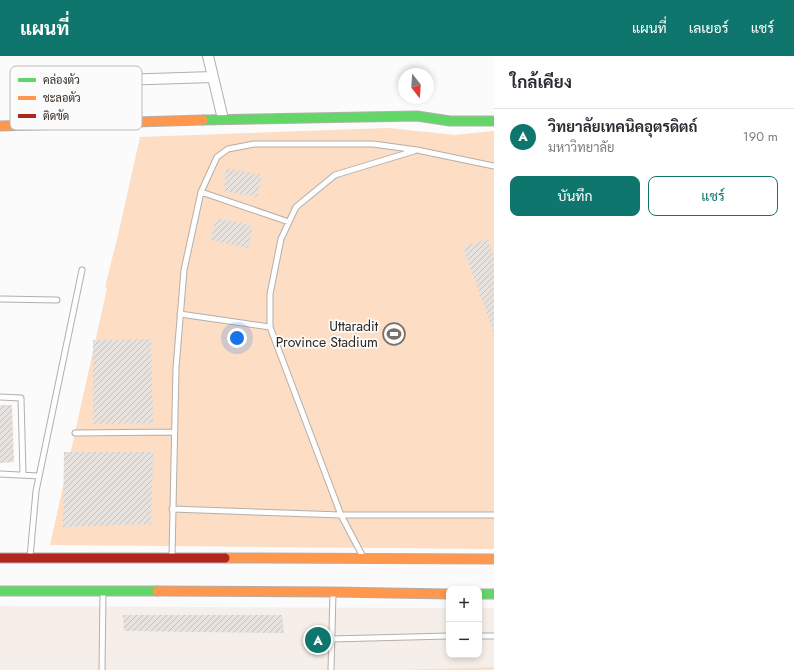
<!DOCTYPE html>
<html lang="th">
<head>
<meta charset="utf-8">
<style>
  :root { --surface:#fff; --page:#f2f2f3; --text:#2b2b33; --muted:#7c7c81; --line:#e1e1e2; --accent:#0f766e }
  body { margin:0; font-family:Jost,Sarabun,sans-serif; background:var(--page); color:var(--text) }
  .controls { position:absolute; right:12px; bottom:12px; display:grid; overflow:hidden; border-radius:8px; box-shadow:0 2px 6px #0003 }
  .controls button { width:36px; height:36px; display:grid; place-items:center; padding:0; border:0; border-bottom:1px solid var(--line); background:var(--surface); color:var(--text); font:20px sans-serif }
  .compass { position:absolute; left:398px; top:12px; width:36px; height:36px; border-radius:50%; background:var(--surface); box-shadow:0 2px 6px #0003; rotate:163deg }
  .you { position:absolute; left:237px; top:282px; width:14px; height:14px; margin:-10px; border:3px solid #fff; border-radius:50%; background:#1a73e8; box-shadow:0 0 0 6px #1a73e833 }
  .badge { display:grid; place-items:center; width:26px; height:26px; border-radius:50%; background:var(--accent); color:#fff; font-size:13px; font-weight:700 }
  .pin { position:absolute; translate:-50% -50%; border:2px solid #fff; box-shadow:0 1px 4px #0006 }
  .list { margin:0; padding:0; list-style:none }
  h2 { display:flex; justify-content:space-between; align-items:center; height:52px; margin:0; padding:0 16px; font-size:17px }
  h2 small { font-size:13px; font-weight:400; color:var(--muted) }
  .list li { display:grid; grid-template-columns:26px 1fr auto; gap:12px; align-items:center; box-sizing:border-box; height:56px; padding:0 16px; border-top:1px solid var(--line) }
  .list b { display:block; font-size:15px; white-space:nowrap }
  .list p { margin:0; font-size:13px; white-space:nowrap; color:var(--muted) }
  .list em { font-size:13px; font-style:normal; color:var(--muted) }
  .actions { display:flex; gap:8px; padding:12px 16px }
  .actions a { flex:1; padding:9px 0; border:1px solid var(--accent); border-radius:8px; text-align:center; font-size:14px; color:var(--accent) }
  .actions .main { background:var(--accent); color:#fff }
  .map { position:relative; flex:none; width:494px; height:614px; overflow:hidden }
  header { display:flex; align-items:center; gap:24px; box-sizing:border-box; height:56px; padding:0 20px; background:var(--accent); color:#fff }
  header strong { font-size:19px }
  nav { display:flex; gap:22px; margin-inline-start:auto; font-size:14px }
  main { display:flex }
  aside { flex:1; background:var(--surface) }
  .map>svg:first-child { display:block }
</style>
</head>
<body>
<header>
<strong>แผนที่</strong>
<nav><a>แผนที่</a><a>เลเยอร์</a><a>แชร์</a></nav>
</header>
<main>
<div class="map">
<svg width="494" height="614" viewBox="0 0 494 614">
  <defs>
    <pattern id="building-hatch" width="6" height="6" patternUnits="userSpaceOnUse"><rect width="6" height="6" fill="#e7e2de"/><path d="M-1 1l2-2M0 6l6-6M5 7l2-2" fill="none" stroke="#c7c2be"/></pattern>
  </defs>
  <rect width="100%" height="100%" fill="#fbfbfb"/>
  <path fill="#f6efe9" d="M 0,550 L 449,552 L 449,599 L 479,599 L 479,552 L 494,552 L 494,614 L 0,614 Z"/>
  <path fill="#fdddc3" d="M 388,72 L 455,79 L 494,75 L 494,493 L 50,489 L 107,232 L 105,231 L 119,175 L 140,81 Z
    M 494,611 L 494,614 L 401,614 Z"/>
  <path fill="url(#building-hatch)" d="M 226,112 L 262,119 L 257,141 L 224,135 Z
    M 217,162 L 253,170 L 248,192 L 210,184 Z
    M 487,183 L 494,201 L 494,277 L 463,191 Z
    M 151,283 L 153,367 L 93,368 L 93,284 Z
    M 0,349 L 12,349 L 14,406 L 0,407 Z
    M 64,396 L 153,396 L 151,468 L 63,471 Z
    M 123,559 L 282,559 L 284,577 L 124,575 Z"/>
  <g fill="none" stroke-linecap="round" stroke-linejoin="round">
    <g stroke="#b4afab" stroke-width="7">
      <path id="lane" d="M 201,136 L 289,166
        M 0,243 L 57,244
        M 180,258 L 270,271
        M 0,341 L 21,342 L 23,419
        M 75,377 L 174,376
        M 0,418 L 39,420
        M 172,453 L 341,459 L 494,459
        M 362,499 L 341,459 L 270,271 L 270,238 L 281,183 L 296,151 L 335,119 L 414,95
        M 172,500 L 176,312 L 184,214 L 201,136 L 217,101 L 228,93 L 254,88 L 373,88 L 417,94 L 494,110
        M 30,501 L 36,435 L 82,214
        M 479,580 L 494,580
        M 331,583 L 449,580
        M 102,614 L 103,537
        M 331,614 L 333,537"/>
    </g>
    <g stroke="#b4afab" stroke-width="12">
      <path id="street" d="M 208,0 L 223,63
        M 57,26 L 213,21"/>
    </g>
    <g stroke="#b4afab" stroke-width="11">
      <path id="fast" d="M 203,64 L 417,60 L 450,65 L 494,65
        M 0,535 L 157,535
        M 479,538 L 494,538"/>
    </g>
    <g stroke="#b4afab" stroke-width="11">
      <path id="slow" d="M 0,70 L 203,64
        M 225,502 L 494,503
        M 157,535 L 333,536 L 449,538"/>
    </g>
    <g stroke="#b4afab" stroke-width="11">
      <path id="jam" d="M 0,502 L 225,502"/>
    </g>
    <use href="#lane" stroke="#fefefe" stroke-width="5"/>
    <use href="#street" stroke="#fefefe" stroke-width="10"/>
    <use href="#fast" stroke="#63d668" stroke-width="9"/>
    <use href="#slow" stroke="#ff974d" stroke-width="9"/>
    <use href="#jam" stroke="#b3261e" stroke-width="9"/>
  </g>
  <defs>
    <g id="stadium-ring" transform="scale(1.15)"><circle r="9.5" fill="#fbfbfb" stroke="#78716b" stroke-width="1.5"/><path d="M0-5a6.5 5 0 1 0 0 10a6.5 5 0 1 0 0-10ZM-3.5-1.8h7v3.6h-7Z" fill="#78716b"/></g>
  </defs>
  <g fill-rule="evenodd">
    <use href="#stadium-ring" x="394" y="278"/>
  </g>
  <g text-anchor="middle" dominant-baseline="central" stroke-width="3.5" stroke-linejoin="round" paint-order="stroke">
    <g font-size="14" fill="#31271e" stroke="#fbfbfb" text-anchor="end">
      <text x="378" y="270">Uttaradit<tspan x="378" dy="16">Province Stadium</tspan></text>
    </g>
  </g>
  <rect x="10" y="10" width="132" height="64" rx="6" fill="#fbfbfb" stroke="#bebbb9" stroke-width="1"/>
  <rect x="18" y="22" width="18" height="4" fill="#63d668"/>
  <rect x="18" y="40" width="18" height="4" fill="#ff974d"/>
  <rect x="18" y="58" width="18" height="4" fill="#b3261e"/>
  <g font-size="11" fill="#31271e">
    <text x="43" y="28">คล่องตัว</text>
    <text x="43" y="46">ชะลอตัว</text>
    <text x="43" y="64">ติดขัด</text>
  </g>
</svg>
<div class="controls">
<button>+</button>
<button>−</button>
</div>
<svg class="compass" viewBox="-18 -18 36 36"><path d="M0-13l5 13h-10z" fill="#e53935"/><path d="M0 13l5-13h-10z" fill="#7c7c81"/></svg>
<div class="you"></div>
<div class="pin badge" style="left:318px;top:584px">A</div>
</div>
<aside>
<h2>ใกล้เคียง<small></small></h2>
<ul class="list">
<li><span class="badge">A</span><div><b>วิทยาลัยเทคนิคอุตรดิตถ์</b><p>มหาวิทยาลัย</p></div><em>190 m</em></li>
</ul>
<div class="actions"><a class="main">บันทึก</a><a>แชร์</a></div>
</aside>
</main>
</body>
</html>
